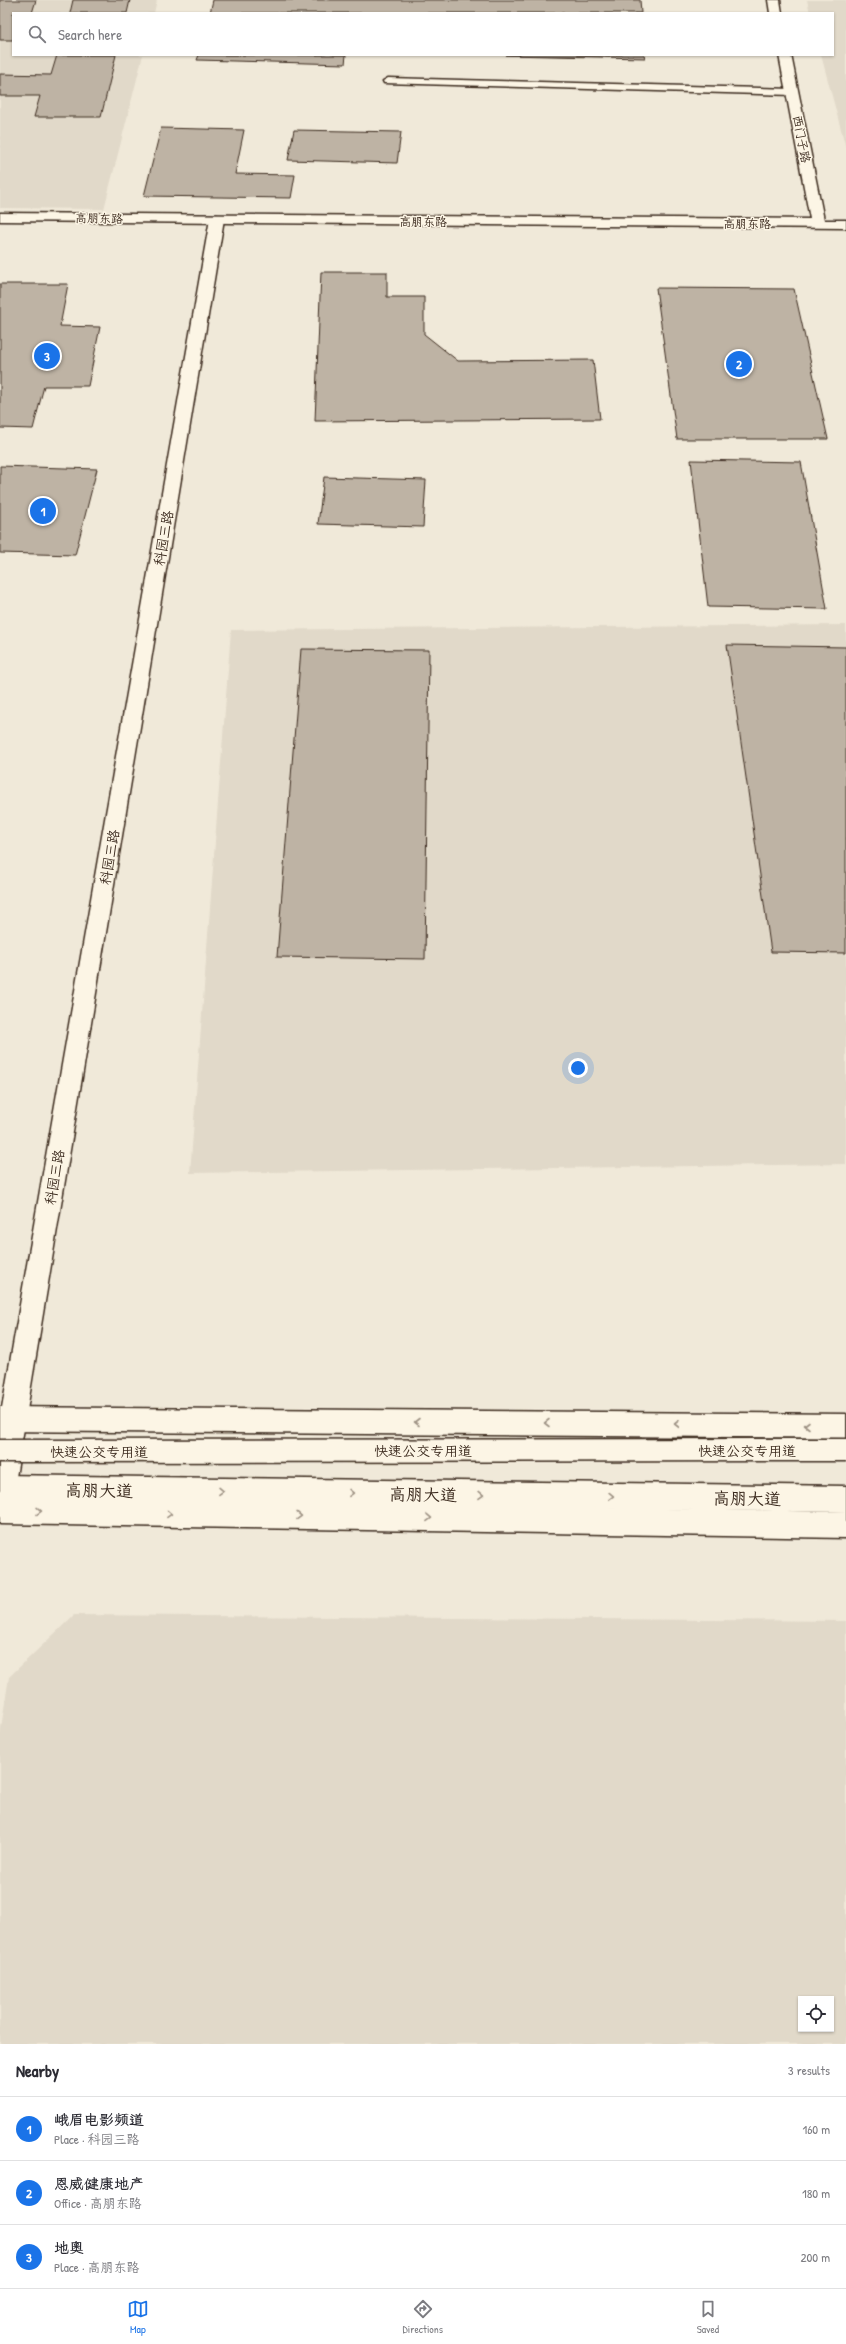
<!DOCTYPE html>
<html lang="en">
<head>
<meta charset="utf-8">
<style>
  :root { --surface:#fff; --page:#f7f7f7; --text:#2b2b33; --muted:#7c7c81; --line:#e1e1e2; --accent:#1a73e8 }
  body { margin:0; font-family:"Patrick Hand","LXGW WenKai TC",sans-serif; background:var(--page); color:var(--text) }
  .controls { position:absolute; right:12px; bottom:12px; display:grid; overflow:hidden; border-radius:0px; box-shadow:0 1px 3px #0004 }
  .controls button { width:36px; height:36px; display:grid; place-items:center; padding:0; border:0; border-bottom:1px solid var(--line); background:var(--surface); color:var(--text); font:20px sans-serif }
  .you { position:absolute; left:578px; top:1068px; width:14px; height:14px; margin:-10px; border:3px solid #fff; border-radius:50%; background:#1a73e8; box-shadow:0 0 0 6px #1a73e833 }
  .badge { display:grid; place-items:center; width:26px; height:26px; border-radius:50%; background:var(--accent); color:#fff; font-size:13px; font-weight:700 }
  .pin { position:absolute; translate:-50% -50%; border:2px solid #fff; box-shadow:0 1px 4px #0006 }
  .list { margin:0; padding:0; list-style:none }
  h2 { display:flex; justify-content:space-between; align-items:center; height:52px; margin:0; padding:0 16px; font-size:17px }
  h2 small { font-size:13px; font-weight:400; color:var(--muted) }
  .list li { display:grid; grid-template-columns:26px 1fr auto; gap:12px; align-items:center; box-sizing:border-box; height:64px; padding:0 16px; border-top:1px solid var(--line) }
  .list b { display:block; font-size:15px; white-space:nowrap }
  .list p { margin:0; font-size:13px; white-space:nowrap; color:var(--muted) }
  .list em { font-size:13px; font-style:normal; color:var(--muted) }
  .icon { flex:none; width:22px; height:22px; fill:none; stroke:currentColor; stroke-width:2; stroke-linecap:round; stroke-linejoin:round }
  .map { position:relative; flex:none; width:846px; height:2044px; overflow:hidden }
  .search { position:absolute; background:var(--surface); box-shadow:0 1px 3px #0004; left:12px; right:12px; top:12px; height:44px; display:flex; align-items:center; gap:10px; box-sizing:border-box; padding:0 14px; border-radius:0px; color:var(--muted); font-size:15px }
  .sheet { height:244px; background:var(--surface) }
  nav { display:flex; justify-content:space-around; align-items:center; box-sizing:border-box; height:56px; border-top:1px solid var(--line); background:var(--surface); font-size:11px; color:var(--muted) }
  nav a { display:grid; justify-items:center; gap:2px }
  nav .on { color:var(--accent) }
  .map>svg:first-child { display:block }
</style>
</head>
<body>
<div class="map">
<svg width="846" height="2044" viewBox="0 0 846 2044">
  <rect width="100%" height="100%" fill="#f0e9d9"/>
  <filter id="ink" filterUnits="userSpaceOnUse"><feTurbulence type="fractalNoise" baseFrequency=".025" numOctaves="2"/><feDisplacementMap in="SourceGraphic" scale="8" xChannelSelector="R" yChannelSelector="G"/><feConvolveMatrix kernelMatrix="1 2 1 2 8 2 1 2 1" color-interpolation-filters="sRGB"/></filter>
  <g filter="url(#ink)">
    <path fill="#e1d9c9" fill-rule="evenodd" d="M 0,0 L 157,0 L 154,13 L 13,13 L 13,55 L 143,55 L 104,209 L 0,208 Z
      M 807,0 L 846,0 L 846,148 L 821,55 L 833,55 L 833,13 L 810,13 Z
      M 846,625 L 846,1164 L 190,1173 L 231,630 Z
      M 74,1615 L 846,1621 L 846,2044 L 0,2044 L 0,1734 L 9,1677 ZM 801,1999 L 831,1999 L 831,2029 L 801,2029 Z"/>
    <path fill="#beb3a4" stroke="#3b2a1e" d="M 0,0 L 36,0 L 32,13 L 13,13 L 13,40 L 0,40 Z
      M 73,0 L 130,0 L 127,13 L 70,13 Z
      M 213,0 L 640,0 L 641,13 L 210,13 Z
      M 57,55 L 116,55 L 101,117 L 34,117 L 40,96 L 0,96 L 0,74 L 51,75 Z
      M 199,55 L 346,55 L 345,64 L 197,60 Z
      M 506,55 L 644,55 L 645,58 Z
      M 161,128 L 244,130 L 235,174 L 295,175 L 291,198 L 144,196 Z
      M 294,130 L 401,132 L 397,163 L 288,160 Z
      M 321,272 L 387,272 L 387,297 L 424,297 L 424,334 L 458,361 L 593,360 L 600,419 L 315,421 Z
      M 0,284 L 68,284 L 60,326 L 100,327 L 88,386 L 44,386 L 33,429 L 0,428 Z
      M 656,288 L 794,289 L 828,439 L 677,439 Z
      M 691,460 L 801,462 L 827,609 L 708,607 Z
      M 0,466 L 97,469 L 75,555 L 0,553 Z
      M 324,477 L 426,480 L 423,527 L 318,524 Z
      M 727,645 L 846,647 L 846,953 L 771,952 Z
      M 301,649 L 429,650 L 425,959 L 277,957 Z"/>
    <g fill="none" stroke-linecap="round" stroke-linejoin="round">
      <g stroke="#3b2a1e" stroke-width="3">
        <path id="service" d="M 388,78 L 793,89 L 798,92 L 793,95 L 384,83 L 383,81 Z"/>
      </g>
      <g stroke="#3b2a1e" stroke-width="3">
        <path id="minor" d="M 217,215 L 224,219 L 13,1495 L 9,1504 L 0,1508 L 0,1419 L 210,219 Z"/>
      </g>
      <g stroke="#3b2a1e" stroke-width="3">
        <path id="tertiary" d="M 768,0 L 780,0 L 782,13 L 770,13 Z
          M 779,55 L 791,55 L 824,220 L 846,220 L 846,228 L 0,221 L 0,213 L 810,219 Z"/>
      </g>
      <g stroke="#3b2a1e" stroke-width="3">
        <path id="secondary" d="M 0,1407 L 846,1414 L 846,1438 L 0,1431 Z
          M 0,1475 L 846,1486 L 846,1512 L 0,1501 Z"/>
      </g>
      <g stroke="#3b2a1e" stroke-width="3">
        <path id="trunk" d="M 0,1475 L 10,1479 L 14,1488 L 10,1498 L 846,1512 L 846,1538 L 0,1524 Z"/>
      </g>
      <use href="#service" fill="#fcf5e5" fill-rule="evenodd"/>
      <use href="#minor" fill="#fcf5e5" fill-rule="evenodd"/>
      <use href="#tertiary" fill="#fcf5e5" fill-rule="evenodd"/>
      <use href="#secondary" fill="#fcf5e5" fill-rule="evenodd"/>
      <use href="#trunk" fill="#fcf5e5" fill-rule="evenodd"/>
      <g stroke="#3b2a1e" stroke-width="25" stroke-linecap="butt">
        <path id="service-bridge" d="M 0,1451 L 846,1450"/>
      </g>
      <use href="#service-bridge" stroke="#fcf5e5" stroke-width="22"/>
    </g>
    <defs><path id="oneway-chevron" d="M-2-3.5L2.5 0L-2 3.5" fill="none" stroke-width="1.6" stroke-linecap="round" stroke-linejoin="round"/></defs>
    <g stroke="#9c9082">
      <use href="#oneway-chevron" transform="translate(417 1422) rotate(-180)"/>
      <use href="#oneway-chevron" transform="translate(547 1423) rotate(-180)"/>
      <use href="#oneway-chevron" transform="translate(677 1424) rotate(-180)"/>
      <use href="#oneway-chevron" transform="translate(807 1425) rotate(-180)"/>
      <use href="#oneway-chevron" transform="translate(221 1491) rotate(1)"/>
      <use href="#oneway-chevron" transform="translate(351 1493) rotate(1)"/>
      <use href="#oneway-chevron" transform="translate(481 1495) rotate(1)"/>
      <use href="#oneway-chevron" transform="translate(611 1496) rotate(1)"/>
      <use href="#oneway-chevron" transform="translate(39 1511) rotate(1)"/>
      <use href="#oneway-chevron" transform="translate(169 1514) rotate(1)"/>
      <use href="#oneway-chevron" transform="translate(299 1516) rotate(1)"/>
      <use href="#oneway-chevron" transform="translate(429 1518) rotate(1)"/>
    </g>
  </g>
  <g text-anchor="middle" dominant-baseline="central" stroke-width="3" stroke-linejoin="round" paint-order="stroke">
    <g font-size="12" fill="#3b2a1e" stroke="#fcf5e5">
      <text transform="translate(802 139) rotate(79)">西门子路</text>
      <text transform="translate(99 218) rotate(1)">高朋东路</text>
      <text x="423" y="221">高朋东路</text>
      <text x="747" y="223">高朋东路</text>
    </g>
    <g font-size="14" fill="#3b2a1e" stroke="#fcf5e5">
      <text transform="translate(163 538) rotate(-80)">科园三路</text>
      <text transform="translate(109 857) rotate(-80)">科园三路</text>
      <text transform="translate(54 1177) rotate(-80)">科园三路</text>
      <text x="423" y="1450">快速公交专用道</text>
      <text x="747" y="1450">快速公交专用道</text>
      <text x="99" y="1451">快速公交专用道</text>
    </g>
    <g font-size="17" fill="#3b2a1e" stroke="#fcf5e5">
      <text transform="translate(99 1490) rotate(1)">高朋大道</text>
      <text transform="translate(423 1494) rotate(1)">高朋大道</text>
      <text transform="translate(747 1498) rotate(1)">高朋大道</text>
    </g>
  </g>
</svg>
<div class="controls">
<button><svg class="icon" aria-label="locate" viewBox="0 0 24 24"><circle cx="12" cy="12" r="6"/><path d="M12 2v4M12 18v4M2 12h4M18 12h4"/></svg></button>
</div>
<div class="you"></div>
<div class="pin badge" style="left:43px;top:511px">1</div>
<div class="pin badge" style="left:739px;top:364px">2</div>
<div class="pin badge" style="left:47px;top:356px">3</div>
<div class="search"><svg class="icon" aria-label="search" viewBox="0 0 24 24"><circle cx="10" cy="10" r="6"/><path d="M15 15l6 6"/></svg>Search here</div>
</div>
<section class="sheet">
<h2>Nearby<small>3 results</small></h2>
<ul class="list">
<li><span class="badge">1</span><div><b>峨眉电影频道</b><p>Place · 科园三路</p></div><em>160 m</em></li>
<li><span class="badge">2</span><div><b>恩威健康地产</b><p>Office · 高朋东路</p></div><em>180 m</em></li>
<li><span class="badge">3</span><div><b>地奥</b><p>Place · 高朋东路</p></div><em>200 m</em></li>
</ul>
</section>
<nav>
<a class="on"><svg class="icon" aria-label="map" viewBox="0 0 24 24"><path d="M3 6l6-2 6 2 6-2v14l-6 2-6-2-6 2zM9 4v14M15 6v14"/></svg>Map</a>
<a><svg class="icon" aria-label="directions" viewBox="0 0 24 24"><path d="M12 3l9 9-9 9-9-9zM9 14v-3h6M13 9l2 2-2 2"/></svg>Directions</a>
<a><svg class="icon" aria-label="saved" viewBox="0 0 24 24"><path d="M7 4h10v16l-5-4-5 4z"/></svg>Saved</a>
</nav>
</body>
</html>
